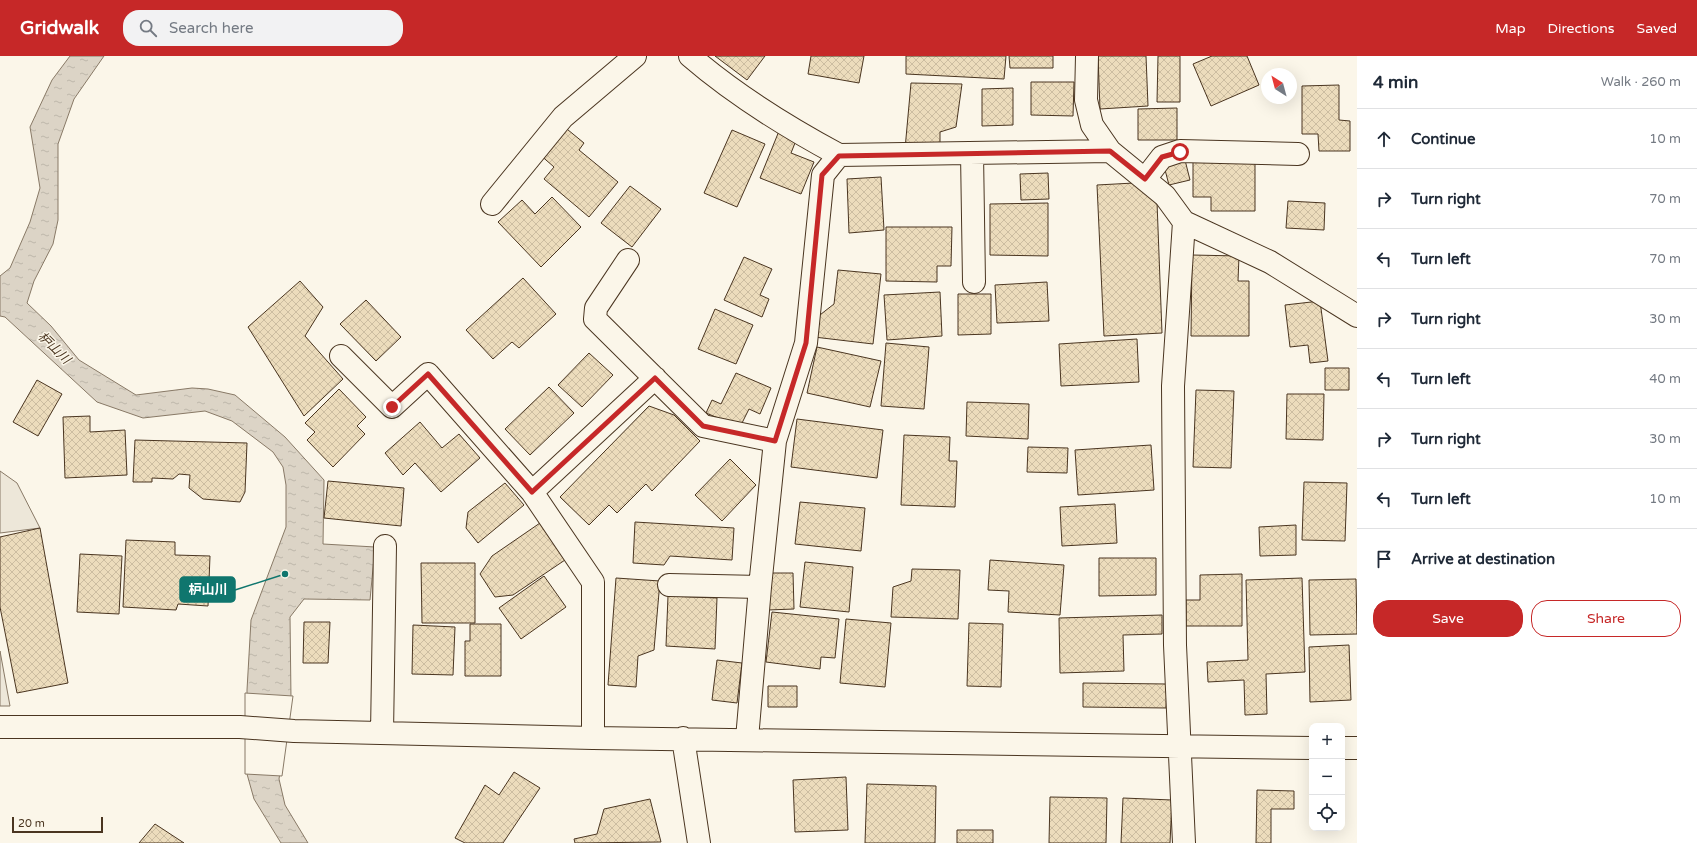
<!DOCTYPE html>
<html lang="en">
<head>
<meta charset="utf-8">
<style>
  :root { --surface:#fff; --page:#f2f2f3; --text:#1f2937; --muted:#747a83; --line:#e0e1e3; --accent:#c62828 }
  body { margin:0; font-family:"Varela Round","Noto Sans JP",sans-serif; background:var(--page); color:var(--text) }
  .controls { position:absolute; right:12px; bottom:12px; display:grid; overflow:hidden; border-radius:8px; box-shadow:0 4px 16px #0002 }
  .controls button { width:36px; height:36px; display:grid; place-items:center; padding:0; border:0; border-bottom:1px solid var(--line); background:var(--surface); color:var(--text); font:20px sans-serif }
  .compass { position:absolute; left:1261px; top:12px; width:36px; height:36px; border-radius:50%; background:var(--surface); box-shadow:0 4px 16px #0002; rotate:324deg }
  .scale { position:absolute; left:12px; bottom:10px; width:91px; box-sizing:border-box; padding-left:4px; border:2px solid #4a3520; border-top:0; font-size:11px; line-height:14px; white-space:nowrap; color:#4a3520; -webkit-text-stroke:3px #fbf6e9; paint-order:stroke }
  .stop { position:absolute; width:12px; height:12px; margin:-9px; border:3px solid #c62828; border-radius:50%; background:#fff }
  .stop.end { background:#c62828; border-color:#fff; box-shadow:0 1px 4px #0008 }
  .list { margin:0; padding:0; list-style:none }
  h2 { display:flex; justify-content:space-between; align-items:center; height:52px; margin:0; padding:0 16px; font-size:17px }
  h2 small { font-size:13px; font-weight:400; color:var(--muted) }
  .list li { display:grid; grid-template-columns:26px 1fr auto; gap:12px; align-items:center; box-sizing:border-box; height:60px; padding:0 16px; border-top:1px solid var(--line) }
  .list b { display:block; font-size:15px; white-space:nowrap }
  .list em { font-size:13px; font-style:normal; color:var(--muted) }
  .actions { display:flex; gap:8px; padding:12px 16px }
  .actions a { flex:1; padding:9px 0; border:1px solid var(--accent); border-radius:16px; text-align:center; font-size:14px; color:var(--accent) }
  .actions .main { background:var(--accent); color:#fff }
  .icon { flex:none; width:22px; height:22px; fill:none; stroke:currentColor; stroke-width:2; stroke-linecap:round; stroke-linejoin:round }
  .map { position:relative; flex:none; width:1357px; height:787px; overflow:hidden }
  header { display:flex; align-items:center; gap:24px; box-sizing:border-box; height:56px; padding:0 20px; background:var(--accent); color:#fff }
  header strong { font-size:19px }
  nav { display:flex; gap:22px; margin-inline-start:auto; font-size:14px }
  .search { width:280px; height:36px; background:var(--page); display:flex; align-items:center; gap:10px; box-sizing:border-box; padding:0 14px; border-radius:16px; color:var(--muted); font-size:15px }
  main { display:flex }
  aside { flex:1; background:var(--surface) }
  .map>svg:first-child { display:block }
</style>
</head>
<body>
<header>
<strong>Gridwalk</strong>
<div class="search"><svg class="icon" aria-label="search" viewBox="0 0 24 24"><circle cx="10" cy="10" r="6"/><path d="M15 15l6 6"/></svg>Search here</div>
<nav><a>Map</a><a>Directions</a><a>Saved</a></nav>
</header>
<main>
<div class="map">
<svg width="1357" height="787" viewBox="0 0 1357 787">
  <defs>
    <pattern id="water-ripples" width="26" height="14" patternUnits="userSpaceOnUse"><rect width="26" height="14" fill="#dcd4c6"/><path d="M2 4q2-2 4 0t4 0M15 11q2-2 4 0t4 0" fill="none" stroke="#beb7aa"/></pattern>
    <pattern id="building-cross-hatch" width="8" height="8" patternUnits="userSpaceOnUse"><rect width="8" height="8" fill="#ecdcbc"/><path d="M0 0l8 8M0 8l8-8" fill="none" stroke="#ccbda1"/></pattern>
  </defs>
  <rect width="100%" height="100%" fill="#fbf6e9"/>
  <path fill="#ede7d9" stroke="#887966" d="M 0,415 L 17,427 L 40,472 L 0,477 Z
    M 0,595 L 10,650 L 0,650 Z"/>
  <path fill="url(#water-ripples)" stroke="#887966" d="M 70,0 L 104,0 L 74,43 L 58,88 L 58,164 L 53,188 L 34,225 L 27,247 L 51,270 L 79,304 L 136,339 L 192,332 L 208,333 L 235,339 L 285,381 L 324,424 L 323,488 L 375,491 L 370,544 L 304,543 L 290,561 L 291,643 L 279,723 L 285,749 L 308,787 L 281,787 L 254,743 L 247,718 L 247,634 L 251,564 L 286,471 L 286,429 L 283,411 L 273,396 L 232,365 L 205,355 L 143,362 L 97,346 L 5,261 L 0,260 L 0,220 L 10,212 L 30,166 L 40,132 L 30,71 L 52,24 Z"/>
  <path fill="#fbf6e9" stroke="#887966" d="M 245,637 L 293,640 L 282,720 L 245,718 Z"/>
  <path fill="url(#building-cross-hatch)" stroke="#4a3520" d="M 715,0 L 765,0 L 747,24 Z
    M 811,0 L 864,0 L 859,27 L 808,18 Z
    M 906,0 L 1006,0 L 1004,23 L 906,18 Z
    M 1009,0 L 1053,0 L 1053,12 L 1010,12 Z
    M 1098,0 L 1146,0 L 1148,50 L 1100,53 Z
    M 1158,0 L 1180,0 L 1180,46 L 1157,46 Z
    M 1212,0 L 1247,0 L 1259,29 L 1211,50 L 1193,8 Z
    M 1031,26 L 1074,26 L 1073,60 L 1031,59 Z
    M 911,27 L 962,28 L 956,71 L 940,76 L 940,91 L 905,93 Z
    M 1339,29 L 1339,64 L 1350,65 L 1350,95 L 1319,95 L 1318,78 L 1302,78 L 1302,30 Z
    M 1013,32 L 1013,69 L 982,70 L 982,33 Z
    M 1177,52 L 1177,84 L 1138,84 L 1138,53 Z
    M 562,69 L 584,87 L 579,94 L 618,126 L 589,161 L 544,123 L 554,111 L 538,97 Z
    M 732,74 L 765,88 L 737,151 L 704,137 Z
    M 779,75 L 797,82 L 791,97 L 814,106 L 801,138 L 760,122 Z
    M 1193,103 L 1255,103 L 1255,155 L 1211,155 L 1211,141 L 1193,141 Z
    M 1185,104 L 1190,124 L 1169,129 L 1164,110 Z
    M 1048,117 L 1049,143 L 1021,144 L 1020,118 Z
    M 881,121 L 884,174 L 849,177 L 847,123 Z
    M 1134,127 L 1157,146 L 1162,277 L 1104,280 L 1097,129 Z
    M 630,130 L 661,153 L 632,191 L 601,167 Z
    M 552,141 L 581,171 L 541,211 L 498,166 L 522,144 L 535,158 Z
    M 1288,145 L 1325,147 L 1324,174 L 1286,172 Z
    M 1048,147 L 1048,200 L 990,199 L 990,148 Z
    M 886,171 L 952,171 L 951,210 L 937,210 L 937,226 L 886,225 Z
    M 1192,199 L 1239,200 L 1238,225 L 1249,225 L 1249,280 L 1191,280 Z
    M 744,201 L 772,213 L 760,239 L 769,243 L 762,261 L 724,244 Z
    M 838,214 L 881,218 L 873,288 L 814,281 L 816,262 L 834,248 Z
    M 523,222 L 556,258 L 519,292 L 512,286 L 493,303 L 466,274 Z
    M 300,225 L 323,251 L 305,280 L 343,323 L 304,360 L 248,271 Z
    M 1047,226 L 1049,265 L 997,267 L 995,229 Z
    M 940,236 L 942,280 L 887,284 L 884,239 Z
    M 958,238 L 991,238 L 991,278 L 958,279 Z
    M 366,244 L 401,281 L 376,305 L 340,268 Z
    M 1320,245 L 1328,305 L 1310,307 L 1308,289 L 1290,291 L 1285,249 Z
    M 715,253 L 753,269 L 736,308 L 698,293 Z
    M 1137,283 L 1139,326 L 1061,330 L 1059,288 Z
    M 886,287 L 929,291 L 924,353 L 881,350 Z
    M 817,291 L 881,305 L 870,351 L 807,337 Z
    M 589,297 L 613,319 L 582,351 L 558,329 Z
    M 1325,312 L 1349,312 L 1349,334 L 1325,334 Z
    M 736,317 L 771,332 L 760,358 L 749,353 L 740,371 L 706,357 L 712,344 L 721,348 Z
    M 37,324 L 62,338 L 38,380 L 13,366 Z
    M 549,331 L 574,357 L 530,399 L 505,373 Z
    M 339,333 L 366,361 L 357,370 L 365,378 L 333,411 L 307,384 L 315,376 L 305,367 Z
    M 1196,334 L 1234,335 L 1231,412 L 1193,411 Z
    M 1287,338 L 1324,338 L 1323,384 L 1286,383 Z
    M 967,346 L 1029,348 L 1028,383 L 966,380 Z
    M 649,350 L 674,359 L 700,385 L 652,435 L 646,428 L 617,457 L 609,449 L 589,469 L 560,441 Z
    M 90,360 L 90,376 L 125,374 L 127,419 L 65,422 L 63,361 Z
    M 797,363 L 883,374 L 877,422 L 791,411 Z
    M 420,366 L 442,392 L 459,378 L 480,402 L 441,436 L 415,407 L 403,419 L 385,397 Z
    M 904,379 L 950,381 L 949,405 L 957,405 L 955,451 L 901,449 Z
    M 135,384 L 247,387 L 245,436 L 240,446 L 203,443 L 189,432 L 190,419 L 179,418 L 173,423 L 152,422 L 152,426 L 133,426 Z
    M 1151,389 L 1154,434 L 1078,439 L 1075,394 Z
    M 1028,391 L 1068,392 L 1067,417 L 1027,416 Z
    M 730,403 L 756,429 L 722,465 L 695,439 Z
    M 328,425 L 404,432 L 401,470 L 324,462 Z
    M 1304,426 L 1347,427 L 1345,485 L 1302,484 Z
    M 505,427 L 524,449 L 478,487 L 466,472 L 468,456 Z
    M 800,446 L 865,452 L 861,495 L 795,488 Z
    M 1115,448 L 1117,487 L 1062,490 L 1060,451 Z
    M 635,466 L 734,472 L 732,504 L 670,500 L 664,509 L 633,507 Z
    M 540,467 L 565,504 L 513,539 L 495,541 L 480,518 L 492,500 Z
    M 1296,469 L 1296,499 L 1260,500 L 1259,471 Z
    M 40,472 L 68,627 L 17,637 L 0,551 L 0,481 Z
    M 126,484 L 175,486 L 175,499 L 210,500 L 208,550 L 178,548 L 176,554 L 123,551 Z
    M 80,498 L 122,500 L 119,558 L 77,556 Z
    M 1099,502 L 1156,502 L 1156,539 L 1099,540 Z
    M 990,504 L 1064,509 L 1060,559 L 1008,556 L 1009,535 L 988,534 Z
    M 805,506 L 853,511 L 849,556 L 800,551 Z
    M 421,507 L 475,507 L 475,567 L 422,567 Z
    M 912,513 L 960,514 L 958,563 L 891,561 L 893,531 L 911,525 Z
    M 768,517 L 793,517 L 794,553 L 768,554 Z
    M 1242,518 L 1242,570 L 1186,570 L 1186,544 L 1200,544 L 1200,519 Z
    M 544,520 L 566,551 L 521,583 L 499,552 Z
    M 616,522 L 660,525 L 654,594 L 638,600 L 636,631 L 608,629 Z
    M 1302,522 L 1305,616 L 1266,618 L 1267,658 L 1245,659 L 1244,624 L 1208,626 L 1207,606 L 1248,604 L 1246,524 Z
    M 1356,523 L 1357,578 L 1310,579 L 1309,524 Z
    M 668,540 L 717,542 L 715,593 L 666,590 Z
    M 772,556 L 839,563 L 835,602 L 821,601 L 820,613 L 766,606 Z
    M 1162,559 L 1162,578 L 1123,579 L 1124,615 L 1060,617 L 1059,562 Z
    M 846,563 L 891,567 L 885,631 L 840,627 Z
    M 304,566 L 330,566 L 328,607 L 303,607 Z
    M 969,567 L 1003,568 L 1001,631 L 967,630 Z
    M 470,568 L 501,568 L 501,620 L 465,620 L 465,585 L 470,585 Z
    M 413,569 L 455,571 L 453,619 L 412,618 Z
    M 1349,589 L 1351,644 L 1310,646 L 1309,591 Z
    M 717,604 L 742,607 L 737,647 L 712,644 Z
    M 1083,627 L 1167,628 L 1166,652 L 1083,651 Z
    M 768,630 L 797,630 L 797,651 L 768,651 Z
    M 514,716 L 540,732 L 503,787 L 465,787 L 455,782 L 485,729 L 499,739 Z
    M 846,721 L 848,774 L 795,776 L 793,724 Z
    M 867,728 L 936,730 L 935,787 L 865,787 Z
    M 1257,734 L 1294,735 L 1294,753 L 1271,753 L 1271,787 L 1256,787 Z
    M 1050,741 L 1107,742 L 1106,787 L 1049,787 Z
    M 1123,742 L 1172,744 L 1170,787 L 1121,787 Z
    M 650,743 L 661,786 L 575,787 L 574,783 L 597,778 L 604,753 Z
    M 155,768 L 184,787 L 139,787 Z
    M 957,774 L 993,774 L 993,787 L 957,787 Z"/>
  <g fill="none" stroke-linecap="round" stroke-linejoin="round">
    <g stroke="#4a3520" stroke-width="24">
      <path id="minor" d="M 690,0 C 735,39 787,71 839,99
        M 1087,0 L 1086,44 L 1092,69 L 1110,95 L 1165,140 L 1184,166 L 1173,330 L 1175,589 L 1184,787
        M 972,97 L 974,226
        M 1145,123 L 1162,101 L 1180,95 L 1298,98
        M 492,148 L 563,61 L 635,0
        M 1184,166 L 1270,206 L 1357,260
        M 628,204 L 596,252 L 595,263 L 703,370 L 775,385
        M 341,300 L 392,351 L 428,318 L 532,436 L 593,526 L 593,682
        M 532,436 L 655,322
        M 669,529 L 760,531
        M 0,671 L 240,671 L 294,675 L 593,682 L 1312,692
        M 382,677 L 385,490
        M 683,682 L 699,787
        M 747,683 L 760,531 L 775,385 L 806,287 L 823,119 L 839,99 L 1110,95
        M 1342,692 L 1357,692"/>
    </g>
    <use href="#minor" stroke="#fbf6e9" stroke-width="22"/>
  </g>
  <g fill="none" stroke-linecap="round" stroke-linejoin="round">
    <path stroke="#c62828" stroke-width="5" d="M 392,351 L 428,318 L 532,436 L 655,322 L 703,370 L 775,385 L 806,287 L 822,119 L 839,100 L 1110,95 L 1145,123 L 1162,101 L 1180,96"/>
  </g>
  <g text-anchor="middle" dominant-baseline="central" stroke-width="3" stroke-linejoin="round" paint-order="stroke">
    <g font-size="13" font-style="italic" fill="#4a3520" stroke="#fbf6e9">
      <text transform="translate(54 292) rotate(44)">枦山川</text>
    </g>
  </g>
  <path fill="none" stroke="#0f766e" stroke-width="1.5" d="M285 518L235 534"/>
  <circle fill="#0f766e" stroke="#fbf6e9" stroke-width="1.5" cx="285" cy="518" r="4"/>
  <rect fill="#0f766e" stroke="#0f766e" stroke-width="1.5" x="180" y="521" width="55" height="25" rx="4"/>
  <g font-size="13" text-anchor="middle" font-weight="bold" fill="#fff">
    <text x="208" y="538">枦山川</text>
  </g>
</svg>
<div class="controls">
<button>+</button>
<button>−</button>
<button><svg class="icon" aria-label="locate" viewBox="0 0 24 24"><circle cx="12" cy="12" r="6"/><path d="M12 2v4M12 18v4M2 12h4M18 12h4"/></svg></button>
</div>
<svg class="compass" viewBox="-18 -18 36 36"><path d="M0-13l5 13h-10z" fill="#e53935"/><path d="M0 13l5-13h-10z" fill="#747a83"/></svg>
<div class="scale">20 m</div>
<div class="stop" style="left:1180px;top:96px"></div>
<div class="stop end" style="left:392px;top:351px"></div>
</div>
<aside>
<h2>4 min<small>Walk · 260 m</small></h2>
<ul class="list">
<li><svg class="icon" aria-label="ahead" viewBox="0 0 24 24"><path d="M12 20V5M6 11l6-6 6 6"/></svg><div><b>Continue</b></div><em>10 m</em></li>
<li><svg class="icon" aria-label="right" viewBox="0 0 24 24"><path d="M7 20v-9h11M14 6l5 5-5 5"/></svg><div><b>Turn right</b></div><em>70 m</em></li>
<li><svg class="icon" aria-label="left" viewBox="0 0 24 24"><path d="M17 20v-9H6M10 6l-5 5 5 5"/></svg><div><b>Turn left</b></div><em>70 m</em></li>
<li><svg class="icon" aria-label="right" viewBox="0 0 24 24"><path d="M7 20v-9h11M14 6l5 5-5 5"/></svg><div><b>Turn right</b></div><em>30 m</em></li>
<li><svg class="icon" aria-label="left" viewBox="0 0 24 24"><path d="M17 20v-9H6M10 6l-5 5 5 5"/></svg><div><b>Turn left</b></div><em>40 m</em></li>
<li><svg class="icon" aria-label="right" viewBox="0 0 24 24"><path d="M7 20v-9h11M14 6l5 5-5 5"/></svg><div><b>Turn right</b></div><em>30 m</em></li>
<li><svg class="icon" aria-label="left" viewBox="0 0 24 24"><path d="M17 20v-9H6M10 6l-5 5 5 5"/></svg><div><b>Turn left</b></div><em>10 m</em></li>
<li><svg class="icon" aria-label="arrive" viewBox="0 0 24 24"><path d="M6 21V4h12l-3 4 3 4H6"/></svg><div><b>Arrive at destination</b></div></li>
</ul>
<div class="actions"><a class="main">Save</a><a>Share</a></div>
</aside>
</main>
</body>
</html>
